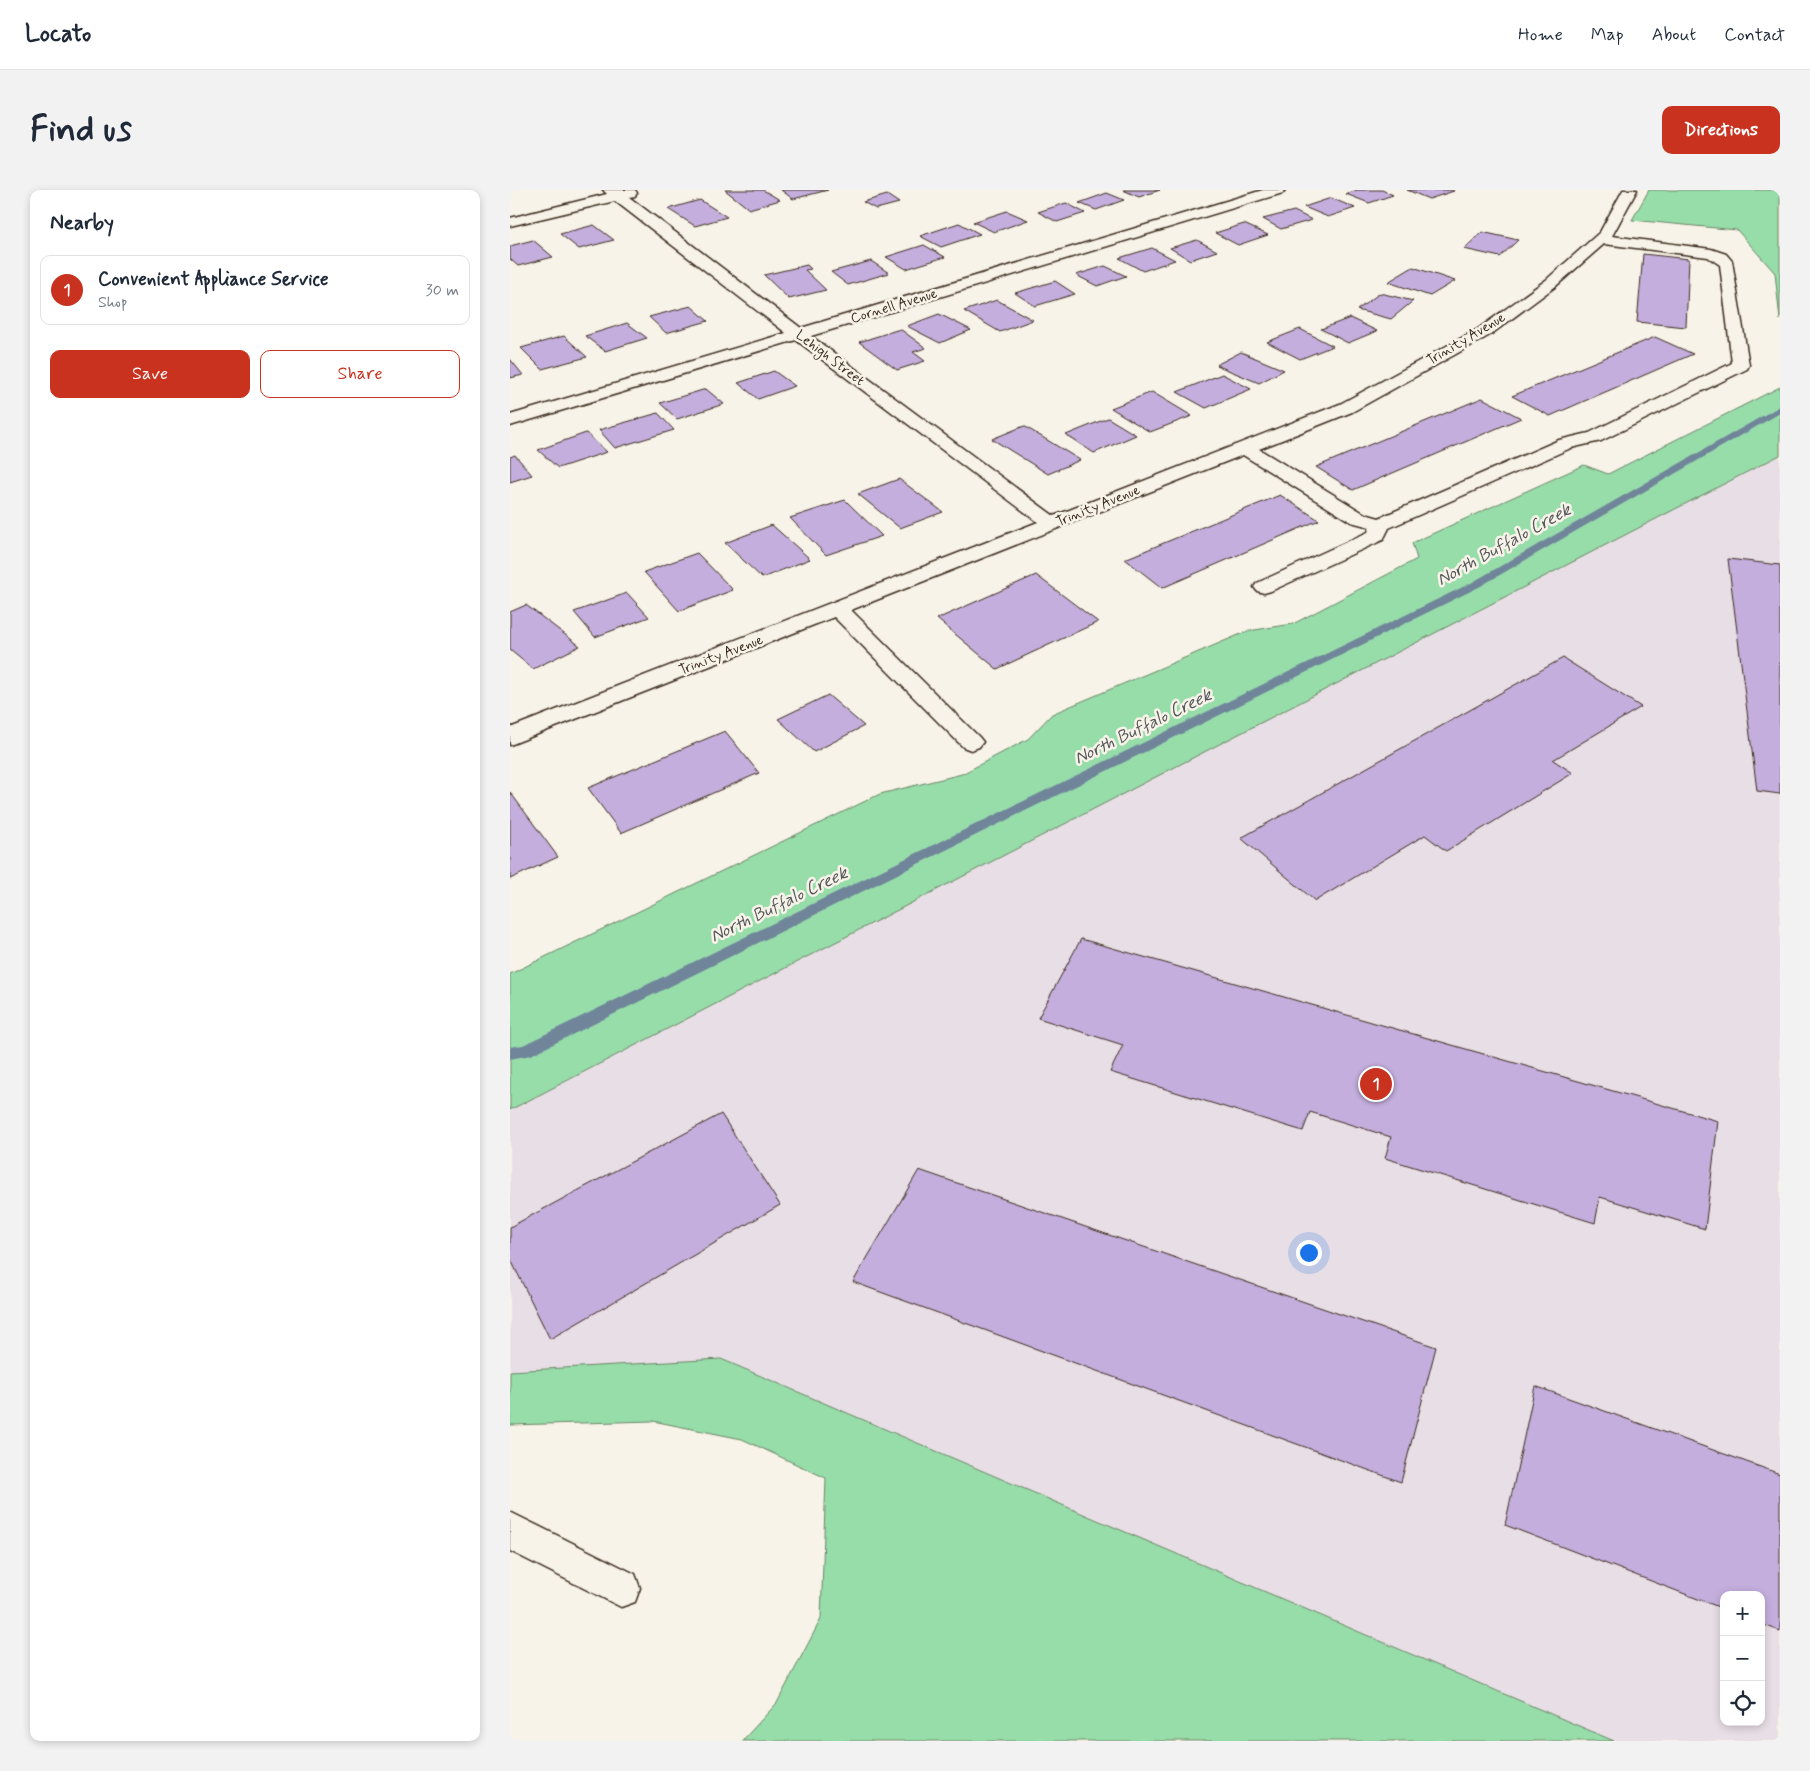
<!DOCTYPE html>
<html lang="en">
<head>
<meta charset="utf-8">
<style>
  :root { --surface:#fff; --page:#f2f2f3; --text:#1f2937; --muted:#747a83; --line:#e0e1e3; --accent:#c8321e }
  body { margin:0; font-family:Mynerve,sans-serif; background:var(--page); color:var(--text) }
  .controls { position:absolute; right:15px; bottom:15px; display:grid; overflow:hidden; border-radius:10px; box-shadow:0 2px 8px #0003 }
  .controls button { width:45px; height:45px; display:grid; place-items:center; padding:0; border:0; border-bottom:1px solid var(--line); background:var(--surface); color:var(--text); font:25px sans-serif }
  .you { position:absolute; left:798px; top:1062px; width:18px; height:18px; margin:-12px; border:4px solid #fff; border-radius:50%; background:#1a73e8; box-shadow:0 0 0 8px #1a73e833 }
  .badge { display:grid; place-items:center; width:32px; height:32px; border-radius:50%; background:var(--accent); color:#fff; font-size:16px; font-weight:700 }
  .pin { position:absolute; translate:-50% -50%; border:2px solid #fff; box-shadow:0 1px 5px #0006 }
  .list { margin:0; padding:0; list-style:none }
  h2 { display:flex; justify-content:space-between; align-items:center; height:65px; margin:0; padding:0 20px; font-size:21px }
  h2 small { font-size:16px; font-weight:400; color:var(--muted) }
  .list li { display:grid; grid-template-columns:32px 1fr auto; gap:15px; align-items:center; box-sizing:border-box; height:70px; margin:0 10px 10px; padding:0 10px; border:1px solid var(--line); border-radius:10px }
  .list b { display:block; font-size:19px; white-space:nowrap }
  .list p { margin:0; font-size:16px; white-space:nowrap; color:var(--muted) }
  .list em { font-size:16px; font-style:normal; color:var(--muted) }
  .actions { display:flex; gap:10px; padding:15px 20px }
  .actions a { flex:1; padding:11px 0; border:1px solid var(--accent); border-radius:10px; text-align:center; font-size:18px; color:var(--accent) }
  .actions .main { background:var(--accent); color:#fff }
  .icon { flex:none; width:28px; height:28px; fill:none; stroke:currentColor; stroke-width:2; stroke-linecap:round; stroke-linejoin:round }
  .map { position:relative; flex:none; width:1270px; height:1551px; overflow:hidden; border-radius:10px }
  header { display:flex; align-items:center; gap:30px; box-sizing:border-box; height:70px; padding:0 25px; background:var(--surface); border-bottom:1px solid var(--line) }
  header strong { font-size:24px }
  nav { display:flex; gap:28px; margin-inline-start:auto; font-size:18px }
  .intro { display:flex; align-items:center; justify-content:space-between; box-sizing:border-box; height:120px; padding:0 30px }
  h1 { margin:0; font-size:35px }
  .button { padding:12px 22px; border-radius:10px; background:var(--accent); color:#fff; font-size:18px; font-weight:700 }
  main { display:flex; gap:30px; padding:0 30px }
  aside { flex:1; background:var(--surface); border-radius:10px; box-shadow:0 2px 8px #0003 }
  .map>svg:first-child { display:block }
</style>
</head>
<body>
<header>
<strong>Locato</strong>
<nav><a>Home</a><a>Map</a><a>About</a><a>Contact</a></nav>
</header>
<div class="intro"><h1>Find us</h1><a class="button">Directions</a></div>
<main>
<aside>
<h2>Nearby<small></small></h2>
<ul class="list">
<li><span class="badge">1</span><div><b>Convenient Appliance Service</b><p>Shop</p></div><em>30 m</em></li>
</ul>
<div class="actions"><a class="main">Save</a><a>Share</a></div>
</aside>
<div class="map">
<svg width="1270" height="1551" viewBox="0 0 1270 1551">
  <rect width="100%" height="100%" fill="#f7f3e8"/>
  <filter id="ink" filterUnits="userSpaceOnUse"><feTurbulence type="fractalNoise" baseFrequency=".02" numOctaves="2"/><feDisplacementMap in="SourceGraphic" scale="10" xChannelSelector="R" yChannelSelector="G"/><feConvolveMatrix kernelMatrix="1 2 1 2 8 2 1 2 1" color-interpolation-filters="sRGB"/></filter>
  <g filter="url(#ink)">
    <path fill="#e8dee5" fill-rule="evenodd" d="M 1270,265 L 1270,1551 L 1104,1551 L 211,1169 L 0,1181 L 0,920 ZM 1214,1405 L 1251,1405 L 1251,1532 L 1214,1532 Z"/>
    <path fill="#97ddaa" stroke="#698464" d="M 1139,0 L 1270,0 L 1270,130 L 1265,83 L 1227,40 L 1122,30 Z
      M 1270,197 L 1270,265 L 0,920 L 0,784 L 370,604 L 452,584 L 518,549 L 542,524 L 738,441 L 783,434 L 907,369 L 902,353 L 1074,275 L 1098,284 Z
      M 211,1169 L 1104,1551 L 232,1551 L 267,1513 L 311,1429 L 316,1288 L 232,1249 L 143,1231 L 0,1235 L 0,1181 Z"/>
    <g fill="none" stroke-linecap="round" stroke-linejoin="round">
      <path fill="#6f859a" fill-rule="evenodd" d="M 1270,216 L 1270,223 L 969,397 L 21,865 L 0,869 L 0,857 L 13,855 L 961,393 Z"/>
    </g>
    <path fill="#c4aedd" stroke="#3b2a1e" d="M 215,0 L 253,0 L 270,10 L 239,19 Z
      M 271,0 L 318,0 L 283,9 Z
      M 613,0 L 650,0 L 629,7 Z
      M 847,0 L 872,0 L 883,5 L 859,13 L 836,4 Z
      M 897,0 L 943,0 L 944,1 L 919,9 Z
      M 597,3 L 614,10 L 586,20 L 569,13 Z
      M 377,5 L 389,13 L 366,19 L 353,12 Z
      M 821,8 L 845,18 L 818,27 L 794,17 Z
      M 190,10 L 217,27 L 185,36 L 158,19 Z
      M 556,13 L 575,23 L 547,32 L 528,22 Z
      M 497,21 L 518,30 L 484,42 L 463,32 Z
      M 784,21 L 802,30 L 771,39 L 753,29 Z
      M 449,33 L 470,44 L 431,57 L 410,46 Z
      M 734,34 L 758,45 L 728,55 L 705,43 Z
      M 84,35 L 104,50 L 69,59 L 50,44 Z
      M 972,42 L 1008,50 L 990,67 L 954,59 Z
      M 23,50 L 43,67 L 8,76 L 0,69 L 0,56 Z
      M 687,50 L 707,61 L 680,70 L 660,58 Z
      M 414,55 L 435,67 L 396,79 L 376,67 Z
      M 642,58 L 665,70 L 633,81 L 609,68 Z
      M 1133,64 L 1179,69 L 1176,137 L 1127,132 Z
      M 361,71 L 379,83 L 338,95 L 321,82 Z
      M 297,75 L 301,79 L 295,80 L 316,100 L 279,109 L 254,85 Z
      M 595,76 L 616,86 L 587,96 L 566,85 Z
      M 903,77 L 945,91 L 920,106 L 878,92 Z
      M 545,91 L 565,104 L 525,116 L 505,103 Z
      M 870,103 L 903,111 L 881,129 L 847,120 Z
      M 487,110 L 523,130 L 490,142 L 454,121 Z
      M 181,116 L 198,131 L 156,143 L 139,127 Z
      M 429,124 L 461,140 L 430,153 L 397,136 Z
      M 840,128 L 867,141 L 838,153 L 811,139 Z
      M 117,133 L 137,148 L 95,161 L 75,146 Z
      M 390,139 L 416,158 L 403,162 L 415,171 L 387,180 L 349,152 Z
      M 790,139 L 823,156 L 790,169 L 757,152 Z
      M 54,146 L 77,167 L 32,179 L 11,158 Z
      M 1145,147 L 1183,164 L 1040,226 L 1002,206 Z
      M 731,162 L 774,180 L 749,193 L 706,175 Z
      M 0,169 L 13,185 L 0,188 Z
      M 264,181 L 285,196 L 248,209 L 228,193 Z
      M 712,184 L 741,199 L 696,218 L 667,202 Z
      M 196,199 L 214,214 L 167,229 L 150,213 Z
      M 642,202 L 682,226 L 640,242 L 601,218 Z
      M 972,208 L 1011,228 L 843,300 L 806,277 Z
      M 148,223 L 164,240 L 105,258 L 89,240 Z
      M 598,228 L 626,245 L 584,263 L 556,245 Z
      M 514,236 L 570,270 L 538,284 L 482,249 Z
      M 76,243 L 97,262 L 48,278 L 28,260 Z
      M 5,265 L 22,285 L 0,292 L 0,267 Z
      M 389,289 L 433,322 L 390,338 L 348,304 Z
      M 770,305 L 809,330 L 652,398 L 615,369 Z
      M 335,310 L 372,346 L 316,365 L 280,328 Z
      M 262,335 L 300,369 L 252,388 L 215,353 Z
      M 187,363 L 223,400 L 169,421 L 134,382 Z
      M 1218,369 L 1270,375 L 1270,604 L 1247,601 Z
      M 526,385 L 588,432 L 487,479 L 427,429 Z
      M 117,403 L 139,427 L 85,447 L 64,422 Z
      M 16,415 L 70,456 L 23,479 L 0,460 L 0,422 Z
      M 1053,468 L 1131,517 L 1043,570 L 1063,583 L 936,661 L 915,645 L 805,711 L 731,648 Z
      M 318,505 L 354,536 L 304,562 L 268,529 Z
      M 215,541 L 249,583 L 111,643 L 78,598 Z
      M 0,602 L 48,667 L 0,689 Z
      M 571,749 L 1208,931 L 1195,1039 L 1090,1007 L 1085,1033 L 875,968 L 881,947 L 800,922 L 793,941 L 600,882 L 613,855 L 528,828 Z
      M 211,924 L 270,1015 L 40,1149 L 0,1068 L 0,1037 Z
      M 409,980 L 926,1157 L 891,1292 L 343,1092 Z
      M 1025,1196 L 1270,1284 L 1270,1441 L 1251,1434 L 1251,1405 L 1214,1405 L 1214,1419 L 995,1335 Z"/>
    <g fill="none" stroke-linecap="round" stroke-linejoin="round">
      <g stroke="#3b2a1e" stroke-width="3">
        <path id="minor" d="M 93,0 L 125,0 L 127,3 L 125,6 L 119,7 L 291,138 L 753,0 L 775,0 L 773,3 L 301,146 L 544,326 L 830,214 L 968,139 L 1036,90 L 1090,42 L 1113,0 L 1127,0 L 1102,46 L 1201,59 L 1216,64 L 1222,71 L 1239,175 L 1237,179 L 1091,251 L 1061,258 L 879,338 L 873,350 L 761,401 L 754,403 L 747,401 L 744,397 L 747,393 L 858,342 L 860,337 L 841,332 L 733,265 L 341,420 L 469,547 L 473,552 L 469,557 L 461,560 L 453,557 L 324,427 L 0,555 L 0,538 L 528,332 L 286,150 L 0,236 L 0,225 L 276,143 L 105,11 L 0,36 L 0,28 L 97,4 ZM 1094,54 L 1198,67 L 1210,75 L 1222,173 L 1079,243 L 1049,250 L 869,328 L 855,324 L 749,259 L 842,222 L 980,145 L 1046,96 Z
          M 0,1322 L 125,1384 L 130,1398 L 125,1412 L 111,1417 L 0,1361 Z"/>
      </g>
      <use href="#minor" fill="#f7f3e8" fill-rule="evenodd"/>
    </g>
  </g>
  <g text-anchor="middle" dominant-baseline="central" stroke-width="5" stroke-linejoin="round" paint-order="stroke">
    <g font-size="14" fill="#3b2a1e" stroke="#f7f3e8">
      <text transform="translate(384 116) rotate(-17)">Cornell Avenue</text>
      <text transform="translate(956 149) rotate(-31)">Trinity Avenue</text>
      <text transform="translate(320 168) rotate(37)">Lehigh Street</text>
      <text transform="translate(588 316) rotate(-22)">Trinity Avenue</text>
      <text transform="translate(211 465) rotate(-21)">Trinity Avenue</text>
    </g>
    <g font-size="18" font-style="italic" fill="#55575c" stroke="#f7f3e8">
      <text transform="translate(994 355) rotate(-29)">North Buffalo Creek</text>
      <text transform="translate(633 537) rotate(-26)">North Buffalo Creek</text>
      <text transform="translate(269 715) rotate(-26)">North Buffalo Creek</text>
    </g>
  </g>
</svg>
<div class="controls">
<button>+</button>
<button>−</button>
<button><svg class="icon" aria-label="locate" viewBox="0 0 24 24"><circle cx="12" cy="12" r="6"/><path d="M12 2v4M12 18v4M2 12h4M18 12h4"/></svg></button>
</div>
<div class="you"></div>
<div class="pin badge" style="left:866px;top:894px">1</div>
</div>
</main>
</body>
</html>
